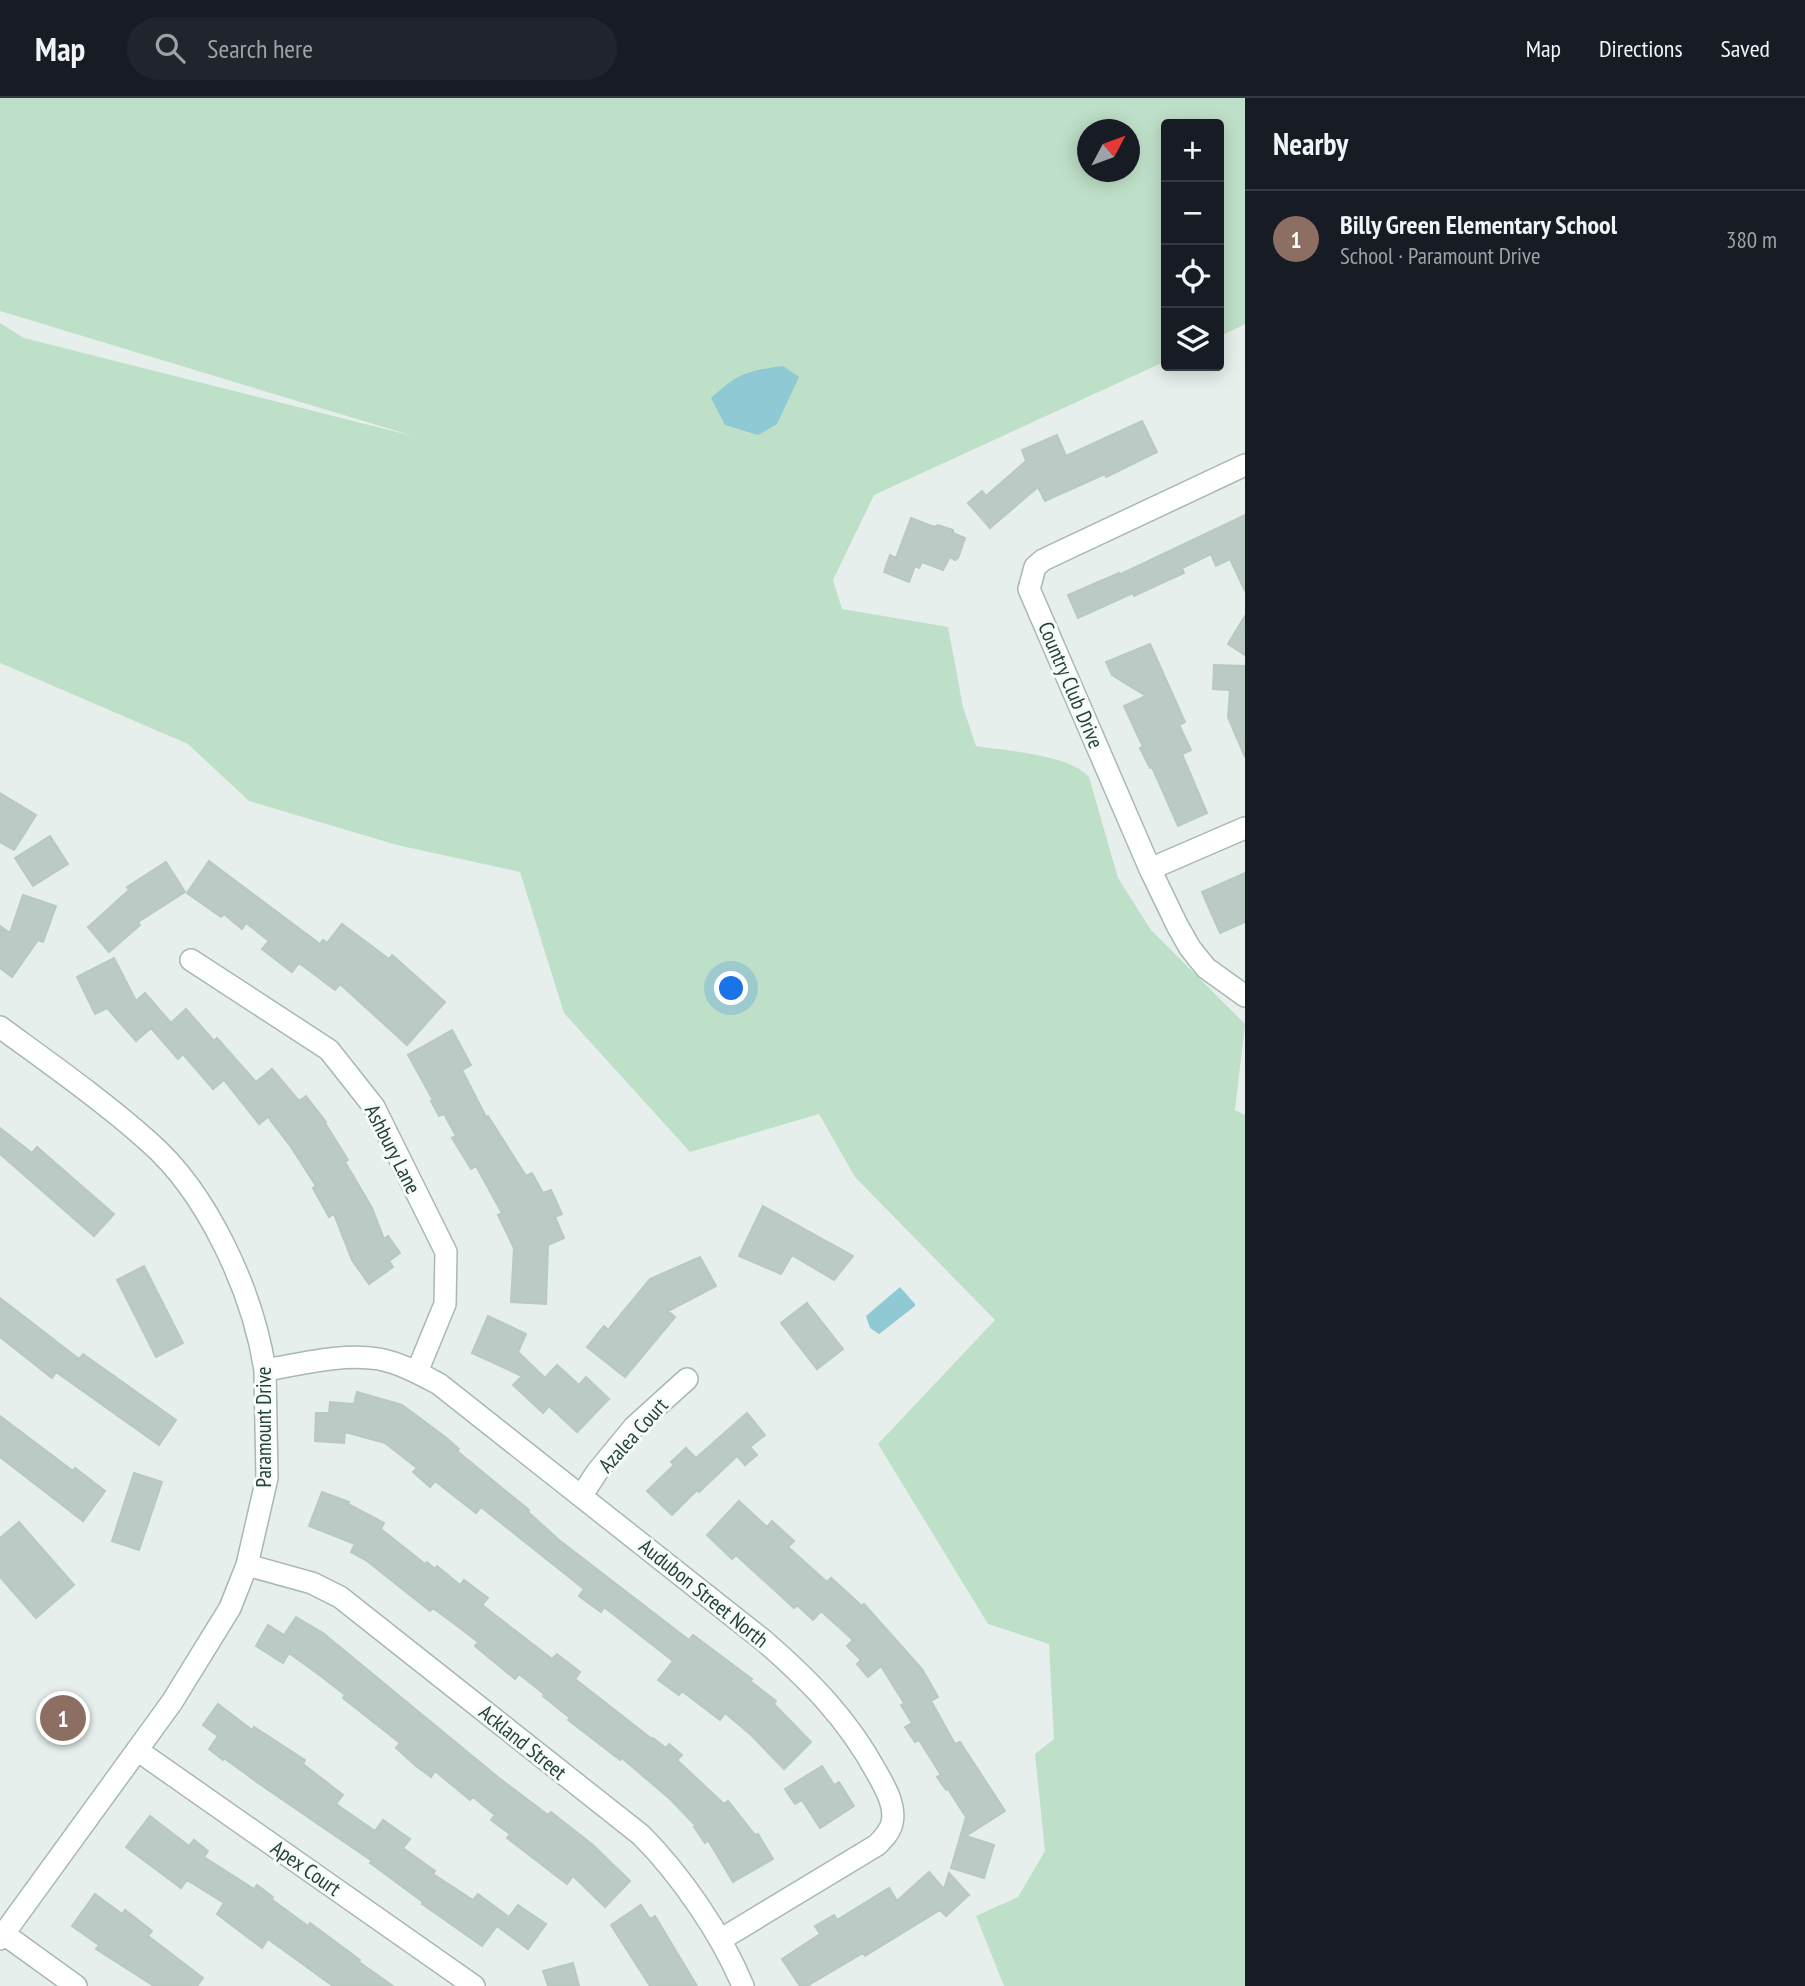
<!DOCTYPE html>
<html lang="en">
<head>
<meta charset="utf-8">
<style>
  :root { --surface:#171b24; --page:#20242c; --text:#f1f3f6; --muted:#9ea1a6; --line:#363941; --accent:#0b8043 }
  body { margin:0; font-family:"PT Sans Narrow",sans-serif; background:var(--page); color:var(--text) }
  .controls { position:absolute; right:21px; top:21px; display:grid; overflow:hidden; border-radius:7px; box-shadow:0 4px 18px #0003 }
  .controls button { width:63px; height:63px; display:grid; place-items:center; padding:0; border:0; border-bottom:2px solid var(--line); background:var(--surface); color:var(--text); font:35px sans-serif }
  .compass { position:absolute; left:1077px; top:21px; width:63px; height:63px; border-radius:50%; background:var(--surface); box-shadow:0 4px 18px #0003; rotate:49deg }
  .you { position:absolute; left:732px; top:891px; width:24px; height:24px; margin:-18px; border:5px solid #fff; border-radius:50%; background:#1a73e8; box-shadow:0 0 0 10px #1a73e833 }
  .badge { display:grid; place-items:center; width:46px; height:46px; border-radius:50%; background:var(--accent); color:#fff; font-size:23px; font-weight:700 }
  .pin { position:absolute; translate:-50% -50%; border:4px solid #fff; box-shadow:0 2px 7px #0006 }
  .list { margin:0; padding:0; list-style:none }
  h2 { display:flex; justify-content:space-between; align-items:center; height:91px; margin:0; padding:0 28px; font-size:30px }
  h2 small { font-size:23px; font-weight:400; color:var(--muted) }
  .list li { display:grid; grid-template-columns:46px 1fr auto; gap:21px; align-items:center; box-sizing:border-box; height:98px; padding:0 28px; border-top:2px solid var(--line) }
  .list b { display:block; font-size:26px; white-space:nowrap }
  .list p { margin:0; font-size:23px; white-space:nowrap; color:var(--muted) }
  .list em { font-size:23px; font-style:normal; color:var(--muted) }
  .icon { flex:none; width:38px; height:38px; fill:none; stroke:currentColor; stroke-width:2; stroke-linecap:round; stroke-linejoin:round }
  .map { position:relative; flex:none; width:1245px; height:1888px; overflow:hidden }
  header { display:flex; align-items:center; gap:42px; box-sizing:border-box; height:98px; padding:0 35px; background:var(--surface); border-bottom:2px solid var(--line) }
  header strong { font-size:33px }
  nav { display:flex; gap:38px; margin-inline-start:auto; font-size:24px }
  .search { width:490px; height:63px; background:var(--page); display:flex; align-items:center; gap:18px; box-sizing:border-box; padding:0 24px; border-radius:38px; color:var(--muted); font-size:26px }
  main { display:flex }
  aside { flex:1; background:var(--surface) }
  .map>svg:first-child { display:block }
</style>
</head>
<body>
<header>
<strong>Map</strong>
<div class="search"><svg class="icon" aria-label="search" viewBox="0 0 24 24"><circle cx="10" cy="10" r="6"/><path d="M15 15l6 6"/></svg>Search here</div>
<nav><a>Map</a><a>Directions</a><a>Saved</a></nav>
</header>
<main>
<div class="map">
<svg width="1245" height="1888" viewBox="0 0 1245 1888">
  <rect width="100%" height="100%" fill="#e6efeb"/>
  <path fill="#bfe0c8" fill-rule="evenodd" d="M 0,0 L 1245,0 L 1245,226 L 1219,239 L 1219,26 L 1166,26 L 1166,263 L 874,397 L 833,482 L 842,511 L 948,529 L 963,609 L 976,648 C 1006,653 1069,656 1089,679 L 1118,780 L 1151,832 L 1245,926 L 1235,1012 L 1245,1017 L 1245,1888 L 1004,1888 L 976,1818 L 1018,1799 L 1045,1753 L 1035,1656 L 1054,1641 L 1049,1546 L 988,1526 L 878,1346 L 995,1222 L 855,1079 L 819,1016 L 690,1054 L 564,915 L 520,774 L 397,747 L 249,703 L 188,646 L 0,565 L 0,225 L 24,240 L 413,338 L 0,213 ZM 1087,32 L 1129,32 L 1129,74 L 1087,74 Z"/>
  <path fill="#8ec9d4" d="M 783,268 L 799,279 L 777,326 L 758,337 L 725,327 L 711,300 C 739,275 746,273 783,268 Z
    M 900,1189 L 915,1206 L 915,1208 L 879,1236 L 870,1230 L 866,1218 Z"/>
  <path fill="#bbcac4" stroke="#b8c9c2" stroke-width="2" d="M 1142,323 L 1157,354 L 1106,379 L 1105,376 L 1045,403 L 1038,389 L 990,430 L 968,405 L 982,393 L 986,398 L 1026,363 L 1022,352 L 1057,337 L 1066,358 Z
    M 1245,417 L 1245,493 L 1230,461 L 1216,468 L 1211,456 L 1182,470 L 1184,475 L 1134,498 L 1133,495 L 1078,520 L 1068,497 L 1119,475 L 1119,477 Z
    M 911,420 L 934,429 L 938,427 L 953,432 L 953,435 L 965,440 L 958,460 L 955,462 L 950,459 L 943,472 L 922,464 L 919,470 L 915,468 L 909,484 L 884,474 L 890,457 L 896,460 Z
    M 1245,518 L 1245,557 L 1228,546 Z
    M 1150,546 L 1185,624 L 1179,627 L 1191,652 L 1182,656 L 1207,715 L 1178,728 L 1152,669 L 1150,670 L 1140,650 L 1143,649 L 1124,608 L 1146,598 L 1112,577 L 1106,564 Z
    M 1214,567 L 1245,568 L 1245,659 L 1228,619 L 1230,592 L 1213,591 Z
    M 0,695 L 36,717 L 14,752 L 0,744 Z
    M 50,738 L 68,766 L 33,788 L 15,760 Z
    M 209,763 L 320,846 L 323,842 L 327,845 L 342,826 L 389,861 L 392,857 L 445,904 L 407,947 L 340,886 L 335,892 L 299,865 L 292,874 L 262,851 L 269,843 L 246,825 L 242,831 L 224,816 L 221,819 L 187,795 Z
    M 166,764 L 185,794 L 138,824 L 140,827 L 109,854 L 88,829 L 129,792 L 127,789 Z
    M 1245,775 L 1245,824 L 1220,835 L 1202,794 Z
    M 23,797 L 56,808 L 43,844 L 38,842 L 12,879 L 0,870 L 0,828 L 10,835 Z
    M 114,860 L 136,903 L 145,895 L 171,925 L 186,911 L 214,943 L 217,940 L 256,984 L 272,971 L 299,1003 L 306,998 L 326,1024 L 325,1025 L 348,1062 L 345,1064 L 372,1110 L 384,1141 L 388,1138 L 400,1155 L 389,1163 L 393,1169 L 369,1186 L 352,1162 L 334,1116 L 329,1119 L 313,1090 L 316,1088 L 291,1049 L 268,1019 L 259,1026 L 224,982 L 213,991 L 183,956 L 178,961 L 151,930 L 136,943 L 107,910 L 95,916 L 77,879 Z
    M 452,932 L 471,967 L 462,972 L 486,1019 L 488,1018 L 526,1078 L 532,1075 L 543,1095 L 551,1092 L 562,1116 L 555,1119 L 564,1140 L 548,1147 L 546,1206 L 511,1204 L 514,1150 L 498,1117 L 502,1115 L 476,1068 L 471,1071 L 452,1040 L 456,1038 L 444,1016 L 439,1018 L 431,1003 L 433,1002 L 408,957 Z
    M 0,1030 L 32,1055 L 37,1049 L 114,1116 L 94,1138 L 0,1056 Z
    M 763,1108 L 853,1158 L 834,1182 L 792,1157 L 781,1176 L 739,1158 Z
    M 700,1159 L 716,1188 L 668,1213 L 675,1219 L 625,1279 L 587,1249 L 604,1228 L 608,1232 L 650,1181 Z
    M 144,1168 L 183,1245 L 156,1259 L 117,1182 Z
    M 0,1200 L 79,1261 L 83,1256 L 176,1322 L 159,1347 L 56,1274 L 52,1280 L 0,1239 Z
    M 807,1205 L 843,1251 L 817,1271 L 781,1225 Z
    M 488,1218 L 526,1236 L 518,1254 L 545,1280 L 557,1267 L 579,1287 L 586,1279 L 609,1301 L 577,1334 L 549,1308 L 543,1315 L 513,1287 L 522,1278 L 472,1255 Z
    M 357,1294 L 402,1307 L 444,1338 L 459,1351 L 457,1353 L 529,1412 L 528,1414 L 559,1442 L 689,1542 L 693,1537 L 752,1581 L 750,1583 L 776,1603 L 774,1606 L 811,1644 L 784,1671 L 750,1636 L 725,1615 L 720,1622 L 682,1593 L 679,1597 L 658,1582 L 673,1563 L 604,1509 L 601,1514 L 579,1498 L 584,1491 L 481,1409 L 476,1415 L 435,1383 L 430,1389 L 413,1374 L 417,1370 L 385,1345 L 345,1334 L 344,1345 L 315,1343 L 316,1315 L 329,1315 L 330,1304 L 354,1306 Z
    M 747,1315 L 765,1337 L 750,1349 L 757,1357 L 745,1367 L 737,1358 L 699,1394 L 697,1392 L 672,1417 L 647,1393 L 674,1367 L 671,1364 L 686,1350 L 696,1360 Z
    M 0,1318 L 73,1373 L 75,1370 L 105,1393 L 83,1423 L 0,1359 Z
    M 134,1375 L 162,1384 L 139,1452 L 112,1443 Z
    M 322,1394 L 349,1404 L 348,1406 L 384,1425 L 381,1431 L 425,1466 L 427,1464 L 435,1471 L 437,1468 L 460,1487 L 464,1482 L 488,1500 L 482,1507 L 552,1561 L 557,1556 L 580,1574 L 575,1581 L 652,1641 L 653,1640 L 666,1650 L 669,1646 L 682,1657 L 677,1662 L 724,1706 L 728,1703 L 755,1737 L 758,1736 L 773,1761 L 733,1784 L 708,1742 L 705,1745 L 694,1729 L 696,1728 L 670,1701 L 622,1660 L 620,1662 L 568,1622 L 570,1620 L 543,1598 L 544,1596 L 519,1576 L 515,1581 L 475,1548 L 478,1544 L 452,1524 L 433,1510 L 430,1513 L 367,1463 L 351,1454 L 355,1446 L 309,1428 Z
    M 739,1403 L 767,1429 L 772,1423 L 794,1443 L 788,1449 L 827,1484 L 831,1480 L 862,1508 L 864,1506 L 922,1571 L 938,1599 L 931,1603 L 955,1646 L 960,1644 L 1005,1713 L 966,1738 L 994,1747 L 984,1780 L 951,1770 L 966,1719 L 948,1691 L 946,1692 L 937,1679 L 941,1677 L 919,1642 L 915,1644 L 905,1629 L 912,1625 L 901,1607 L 904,1605 L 881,1568 L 868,1579 L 857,1566 L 861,1562 L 847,1548 L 853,1542 L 821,1513 L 813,1522 L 797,1507 L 794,1510 L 736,1457 L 732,1461 L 707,1437 Z
    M 19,1424 L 74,1487 L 36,1520 L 0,1479 L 0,1440 Z
    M 296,1519 L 323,1535 L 499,1680 L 548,1717 L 551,1714 L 593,1747 L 630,1783 L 605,1809 L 573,1778 L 567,1786 L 507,1740 L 510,1736 L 491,1722 L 495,1717 L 473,1699 L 470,1702 L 435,1673 L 431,1679 L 416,1668 L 396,1650 L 400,1645 L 343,1600 L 345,1597 L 322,1579 L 289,1555 L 283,1565 L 256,1548 L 268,1527 L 284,1537 Z
    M 218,1606 L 252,1632 L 254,1629 L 305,1662 L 303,1666 L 343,1697 L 336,1706 L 375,1733 L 383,1722 L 410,1741 L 403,1750 L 435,1773 L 433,1776 L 473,1802 L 478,1796 L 509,1819 L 518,1807 L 546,1826 L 528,1851 L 497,1828 L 482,1848 L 422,1806 L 423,1804 L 370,1765 L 372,1763 L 261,1687 L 224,1660 L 223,1662 L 209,1651 L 218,1638 L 203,1627 Z
    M 822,1668 L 834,1687 L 839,1684 L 854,1708 L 820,1730 L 802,1702 L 795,1706 L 785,1691 Z
    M 150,1718 L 189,1748 L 194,1742 L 208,1753 L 204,1759 L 254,1791 L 257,1787 L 273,1799 L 271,1801 L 308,1828 L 310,1825 L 360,1862 L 359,1864 L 393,1888 L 333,1888 L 268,1841 L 262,1850 L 217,1816 L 224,1805 L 187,1782 L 181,1790 L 126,1749 Z
    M 929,1774 L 944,1791 L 949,1775 L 969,1797 L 946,1818 L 940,1812 L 865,1858 L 863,1855 L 807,1888 L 800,1888 L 782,1861 L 820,1836 L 815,1828 L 834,1817 L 837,1822 L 889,1790 L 897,1803 Z
    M 95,1796 L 122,1816 L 125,1812 L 152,1833 L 148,1838 L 203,1880 L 197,1888 L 154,1888 L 96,1851 L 99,1847 L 72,1828 Z
    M 641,1807 L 650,1821 L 655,1818 L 697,1888 L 650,1888 L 611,1827 Z
    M 573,1865 L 579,1888 L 548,1888 L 543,1873 Z"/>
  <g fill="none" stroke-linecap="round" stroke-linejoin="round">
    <g stroke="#a8b8b2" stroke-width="24">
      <path id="minor" d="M 1245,367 L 1043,462 L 1035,469 L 1029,491 L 1150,771 L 1177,827 L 1190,850 L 1206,870 L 1245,898
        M 1150,771 L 1245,730
        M 191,862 L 329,952 L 374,1009 L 446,1154 L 445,1206 L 417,1274
        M 0,929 C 49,965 102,1002 148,1043 C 208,1095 253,1194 265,1272 L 267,1380 L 247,1467 L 230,1510 L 172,1604 L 0,1841
        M 265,1272 C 302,1266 341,1255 379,1261 C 400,1265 420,1276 439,1286 L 763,1542 C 810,1583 847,1620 877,1675 C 885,1689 896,1708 892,1725 C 890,1734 883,1741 877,1747 L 720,1842
        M 582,1397 L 597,1374 L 634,1329 L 687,1281
        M 247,1467 L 312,1485 L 340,1499 L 641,1737 C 680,1776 722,1837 743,1888
        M 137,1652 L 474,1888
        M 4,1836 L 76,1888"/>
    </g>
    <use href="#minor" stroke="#fff" stroke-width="21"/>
  </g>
  <g text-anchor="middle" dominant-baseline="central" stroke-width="6" stroke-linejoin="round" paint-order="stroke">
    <g font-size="21" fill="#24423a" stroke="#f7fbf9">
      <text transform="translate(1071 587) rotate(67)">Country Club Drive</text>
      <text transform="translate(393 1051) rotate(63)">Ashbury Lane</text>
      <text transform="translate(263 1329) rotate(-90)">Paramount Drive</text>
      <text transform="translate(633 1337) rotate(-48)">Azalea Court</text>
      <text transform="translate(704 1495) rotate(39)">Audubon Street North</text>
      <text transform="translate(523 1644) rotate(39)">Ackland Street</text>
      <text transform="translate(306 1770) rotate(35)">Apex Court</text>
    </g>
  </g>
</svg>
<div class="controls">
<button>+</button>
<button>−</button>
<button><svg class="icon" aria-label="locate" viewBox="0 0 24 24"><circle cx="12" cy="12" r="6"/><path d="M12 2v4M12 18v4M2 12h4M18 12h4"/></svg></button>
<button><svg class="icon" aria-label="layers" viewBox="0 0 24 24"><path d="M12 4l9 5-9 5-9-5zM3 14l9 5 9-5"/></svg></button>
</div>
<svg class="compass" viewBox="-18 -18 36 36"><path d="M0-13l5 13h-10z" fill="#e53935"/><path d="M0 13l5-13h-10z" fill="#9ea1a6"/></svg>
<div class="you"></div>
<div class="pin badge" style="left:63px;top:1620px;background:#8d6e63">1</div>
</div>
<aside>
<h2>Nearby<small></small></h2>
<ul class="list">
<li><span class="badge" style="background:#8d6e63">1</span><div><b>Billy Green Elementary School</b><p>School · Paramount Drive</p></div><em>380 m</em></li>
</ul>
</aside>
</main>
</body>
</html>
